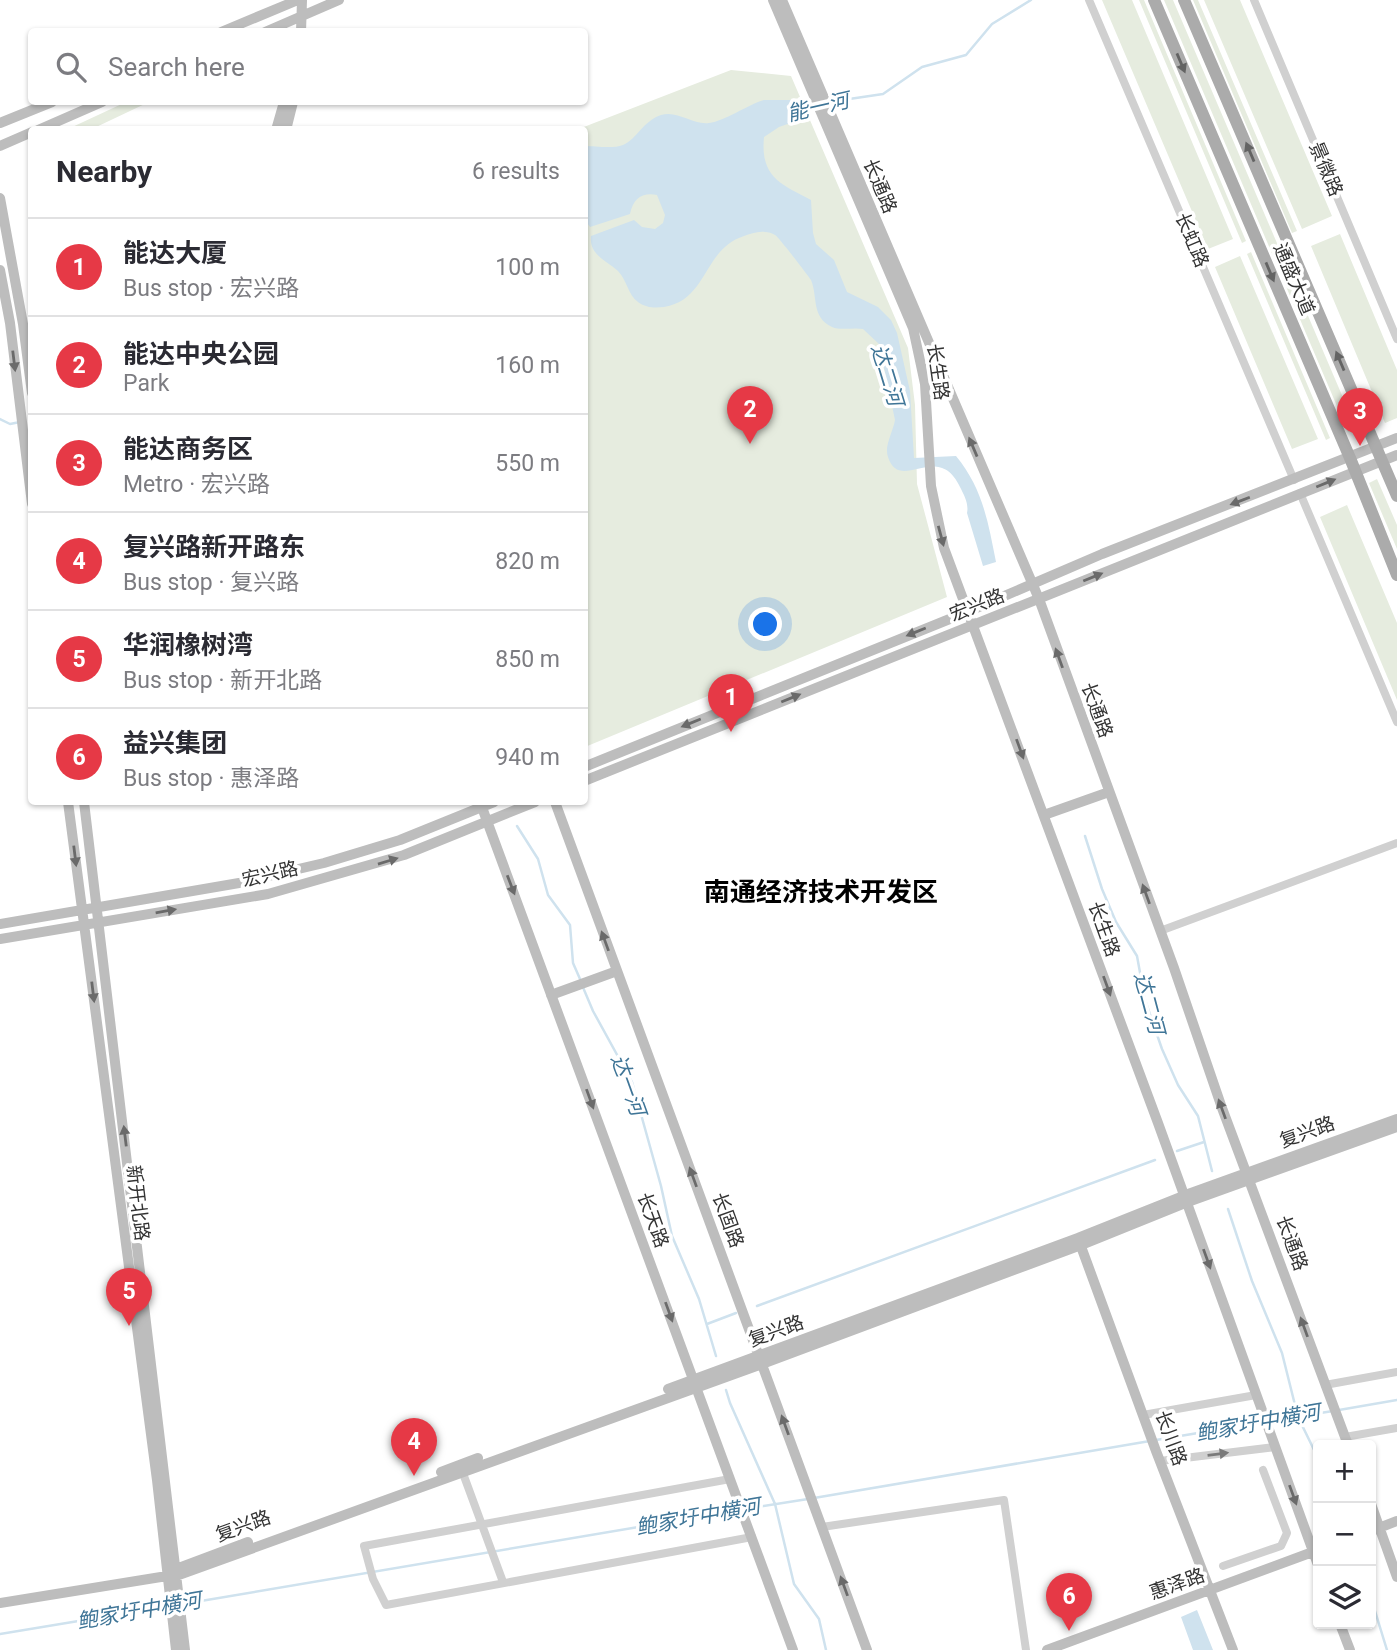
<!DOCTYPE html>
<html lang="en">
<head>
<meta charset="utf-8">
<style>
  :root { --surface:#fff; --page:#f2f2f3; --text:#2b2b33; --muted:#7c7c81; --line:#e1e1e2; --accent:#e63946 }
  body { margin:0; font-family:Roboto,"Noto Sans SC",sans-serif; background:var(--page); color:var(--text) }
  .controls { position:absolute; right:21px; bottom:21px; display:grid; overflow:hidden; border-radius:7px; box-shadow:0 2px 5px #0004 }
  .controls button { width:63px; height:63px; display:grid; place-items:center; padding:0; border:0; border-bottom:2px solid var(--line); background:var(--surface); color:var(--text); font:35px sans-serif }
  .you { position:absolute; left:766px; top:625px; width:24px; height:24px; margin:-18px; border:5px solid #fff; border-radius:50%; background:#1a73e8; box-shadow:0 0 0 10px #1a73e833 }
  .badge { display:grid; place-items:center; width:46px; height:46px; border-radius:50%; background:var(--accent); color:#fff; font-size:23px; font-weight:700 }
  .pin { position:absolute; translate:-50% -58px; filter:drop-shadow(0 2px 4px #0008) }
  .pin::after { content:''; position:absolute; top:37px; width:24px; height:21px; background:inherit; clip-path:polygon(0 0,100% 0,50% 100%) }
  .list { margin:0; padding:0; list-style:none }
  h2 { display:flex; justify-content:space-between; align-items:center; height:91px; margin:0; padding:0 28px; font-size:30px }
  h2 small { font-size:23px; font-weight:400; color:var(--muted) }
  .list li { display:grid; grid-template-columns:46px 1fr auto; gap:21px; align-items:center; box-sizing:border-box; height:98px; padding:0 28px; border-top:2px solid var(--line) }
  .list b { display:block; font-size:26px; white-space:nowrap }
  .list p { margin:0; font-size:23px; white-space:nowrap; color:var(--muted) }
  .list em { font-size:23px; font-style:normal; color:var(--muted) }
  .icon { flex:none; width:38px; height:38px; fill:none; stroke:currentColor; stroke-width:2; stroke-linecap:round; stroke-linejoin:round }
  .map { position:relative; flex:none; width:1397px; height:1650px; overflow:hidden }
  .search { position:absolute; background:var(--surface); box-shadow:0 2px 5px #0004; left:28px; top:28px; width:560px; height:77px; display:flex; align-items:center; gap:18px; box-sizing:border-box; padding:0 24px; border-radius:7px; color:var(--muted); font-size:26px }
  .panel { position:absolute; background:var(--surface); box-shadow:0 2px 5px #0004; left:28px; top:126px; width:560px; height:679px; border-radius:7px }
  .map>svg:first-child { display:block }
</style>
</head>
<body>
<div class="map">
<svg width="1397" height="1650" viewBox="0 0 1397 1650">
  <rect width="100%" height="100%" fill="#fff"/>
  <path fill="#e6ecdf" d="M 1102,0 L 1132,0 L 1233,239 L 1208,249 Z
    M 1139,0 L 1144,0 L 1246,241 L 1242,243 Z
    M 1164,0 L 1173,0 L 1356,428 L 1348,432 Z
    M 1193,0 L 1198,0 L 1297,231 L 1292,233 Z
    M 1204,0 L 1240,0 L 1332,216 L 1302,229 Z
    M 731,70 L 791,76 L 908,348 L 915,405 L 917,484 L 947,597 L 585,747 L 584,130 L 576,130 Z
    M 126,102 L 149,102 L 92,129 L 68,129 Z
    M 1340,234 L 1397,370 L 1397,418 L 1385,423 L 1311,246 Z
    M 1251,252 L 1330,438 L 1326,440 L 1247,254 Z
    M 1240,256 L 1318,439 L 1292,449 L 1215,267 Z
    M 1377,479 L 1397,525 L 1397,549 L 1369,483 Z
    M 1347,505 L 1397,623 L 1397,700 L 1320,517 Z"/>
  <path fill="#cfe2ee" d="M 764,100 L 798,100 C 805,104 807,111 805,118 L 779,127 L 764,137 C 760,177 781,184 811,200 L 813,233 L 816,244 L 834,260 L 847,292 L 878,307 L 891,320 L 897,333 L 910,391 L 914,458 L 956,456 C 983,489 988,522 996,562 L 983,566 L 967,513 C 969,504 964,495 960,487 C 938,440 900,494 888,457 C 884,446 893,432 895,420 L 879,344 L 863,329 C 853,327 841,331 832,327 C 811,317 818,297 811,280 C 809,277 778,236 775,235 C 772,233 768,232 765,232 C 758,231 750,234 744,236 C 703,249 708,300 664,307 C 655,308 646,308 638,302 C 628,295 627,280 618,271 C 606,260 589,255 591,236 L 634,220 L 642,227 L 655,229 L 663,223 L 665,215 L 657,195 C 642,192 633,199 630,214 L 590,227 L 585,220 L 585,146 C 595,146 613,149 623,145 C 637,139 643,121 661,115 C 678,110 692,125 709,123 C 725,121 747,105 764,100 Z
    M 1197,1610 L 1213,1650 L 1193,1650 L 1181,1617 Z"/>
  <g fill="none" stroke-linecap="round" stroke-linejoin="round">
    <path stroke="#cfe2ee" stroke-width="2.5" d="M 829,102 L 883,94 L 922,67 L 966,55 L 992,24 L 1031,0
      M 0,419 L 10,424 L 20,422
      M 517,826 L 538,859 L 548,895 L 570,925 L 573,963 L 580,979
      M 1085,836 L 1102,889 L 1116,922 L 1137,956 L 1145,1000 L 1162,1049 L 1178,1085 L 1198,1116 L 1212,1171
      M 582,985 L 593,1011 L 632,1082 L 661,1186 L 672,1236 L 699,1299 L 716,1356
      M 1177,1151 L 1204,1142
      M 1228,1209 L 1252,1281 L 1282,1353 L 1298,1417 L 1318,1458
      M 757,1306 L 1155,1160
      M 707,1324 L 736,1313
      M 726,1390 L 730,1403 L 775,1504 L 794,1584 L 819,1619 L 826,1650
      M 1339,1410 L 1397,1400
      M 1270,1421 L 1333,1411
      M 1156,1440 L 1264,1422
      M 814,1498 L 1150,1441
      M 745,1509 L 808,1499
      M 1371,1598 L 1387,1650
      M 183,1604 L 739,1510
      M 0,1634 L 169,1606"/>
    <path stroke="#d0d0d0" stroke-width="8" d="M 1089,0 L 1294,480
      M 1254,0 L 1397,339
      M 1300,493 L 1397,722
      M 1160,931 L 1397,843
      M 1325,1385 L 1397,1372
      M 1143,1415 L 1256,1395
      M 1345,1437 L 1397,1428
      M 1160,1461 L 1275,1447
      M 461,1468 L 503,1582
      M 730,1479 L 364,1546 L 373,1579 L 386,1605 L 752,1537
      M 822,1527 L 1004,1500 L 1026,1650
      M 1223,1566 L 1281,1546 L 1287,1533 L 1263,1470"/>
    <path stroke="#bdbdbd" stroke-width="10" d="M 773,0 L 913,328 L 925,384 L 931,486 L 944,548 L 1158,1123 L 1318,1565
      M 782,0 L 1039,599 L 1174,968 L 1222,1108 L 1348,1445
      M 221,32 L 298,0
      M 265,32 L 339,0
      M 301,32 L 302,0
      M 0,123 L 52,102
      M 38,130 L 102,102
      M 276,130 L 284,102
      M 286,130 L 293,102
      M 0,146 L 32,132
      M 0,198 L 23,324 L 32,393
      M 0,270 L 10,323 L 32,504
      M 584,767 L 967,612 L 1102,554 L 1397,438
      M 584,781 L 1397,455
      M 68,802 L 157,1480 L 176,1650
      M 84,802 L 185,1650
      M 480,802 L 793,1650
      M 555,802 L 867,1650
      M 1044,815 L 1109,792
      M 0,924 L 239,883 L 324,863 L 400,840 L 494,802
      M 0,939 L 268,894 L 404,855 L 535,802
      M 551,995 L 617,971
      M 1079,1241 L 1156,1451 L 1233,1650
      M 668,1389 L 1078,1238 L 1191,1193 L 1397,1119
      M 441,1472 L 478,1458
      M 1371,1504 L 1397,1577
      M 1371,1531 L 1397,1521
      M 167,1576 L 176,1569 L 248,1542
      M 0,1603 L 167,1576 L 176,1576 L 762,1364 L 1081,1245 L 1185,1203 L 1397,1127
      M 1340,1624 L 1350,1650
      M 1047,1650 L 1318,1550"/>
    <path stroke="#ababab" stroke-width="12" d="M 1154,0 L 1350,458 L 1397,575
      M 1184,0 L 1397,496"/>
  </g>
  <defs><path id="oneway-solid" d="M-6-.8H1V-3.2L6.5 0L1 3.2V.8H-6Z" transform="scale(1.75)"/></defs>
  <g fill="#636363">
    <use href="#oneway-solid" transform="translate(1181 63) rotate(67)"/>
    <use href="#oneway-solid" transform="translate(1250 152) rotate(-113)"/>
    <use href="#oneway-solid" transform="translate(1270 272) rotate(67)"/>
    <use href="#oneway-solid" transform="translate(1340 361) rotate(-113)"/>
  </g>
  <g fill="#6a6a6a">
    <use href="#oneway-solid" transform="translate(14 361) rotate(83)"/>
    <use href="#oneway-solid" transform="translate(973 447) rotate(-113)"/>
    <use href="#oneway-solid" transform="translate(1326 483) rotate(-22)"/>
    <use href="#oneway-solid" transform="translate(1240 501) rotate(159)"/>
    <use href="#oneway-solid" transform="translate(941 536) rotate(75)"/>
    <use href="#oneway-solid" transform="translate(1093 577) rotate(-22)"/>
    <use href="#oneway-solid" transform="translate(916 632) rotate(158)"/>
    <use href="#oneway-solid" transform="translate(1059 658) rotate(-110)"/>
    <use href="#oneway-solid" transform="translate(791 698) rotate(-22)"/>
    <use href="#oneway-solid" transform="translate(691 723) rotate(158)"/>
    <use href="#oneway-solid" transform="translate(1020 749) rotate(70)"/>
    <use href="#oneway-solid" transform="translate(75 856) rotate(83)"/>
    <use href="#oneway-solid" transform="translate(388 861) rotate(-17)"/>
    <use href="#oneway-solid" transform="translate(511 885) rotate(69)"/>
    <use href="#oneway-solid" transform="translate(1146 894) rotate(-110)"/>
    <use href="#oneway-solid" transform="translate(166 911) rotate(-10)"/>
    <use href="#oneway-solid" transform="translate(605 941) rotate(-110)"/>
    <use href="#oneway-solid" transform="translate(1107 986) rotate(70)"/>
    <use href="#oneway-solid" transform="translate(93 992) rotate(83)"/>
    <use href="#oneway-solid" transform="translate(590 1099) rotate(70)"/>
    <use href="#oneway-solid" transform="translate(1222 1109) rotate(-110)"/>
    <use href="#oneway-solid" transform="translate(125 1136) rotate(-97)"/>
    <use href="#oneway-solid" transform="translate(693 1177) rotate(-110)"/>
    <use href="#oneway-solid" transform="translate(1207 1259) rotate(70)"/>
    <use href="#oneway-solid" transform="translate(669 1312) rotate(70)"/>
    <use href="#oneway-solid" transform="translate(1304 1327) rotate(-110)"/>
    <use href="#oneway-solid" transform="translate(785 1425) rotate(-110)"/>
    <use href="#oneway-solid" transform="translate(1293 1495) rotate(70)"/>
    <use href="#oneway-solid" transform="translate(844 1586) rotate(-110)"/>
  </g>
  <use fill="#7a7a7a" href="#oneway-solid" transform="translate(1218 1454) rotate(-7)"/>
  <g text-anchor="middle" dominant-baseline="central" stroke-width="7" stroke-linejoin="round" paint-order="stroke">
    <g font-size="19" fill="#333" stroke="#fff">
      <text transform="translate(1326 169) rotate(67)">景微路</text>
      <text transform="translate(880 186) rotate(67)">长通路</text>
      <text transform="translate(1192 240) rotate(67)">长虹路</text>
      <text transform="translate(1294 279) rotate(67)">通盛大道</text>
      <text transform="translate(938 372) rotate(82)">长生路</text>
      <text transform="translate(977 605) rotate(-22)">宏兴路</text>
      <text transform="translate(1097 710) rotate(70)">长通路</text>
      <text transform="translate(270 874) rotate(-13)">宏兴路</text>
      <text transform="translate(1104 929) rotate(70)">长生路</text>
      <text transform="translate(1307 1132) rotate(-20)">复兴路</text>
      <text transform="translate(138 1203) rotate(83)">新开北路</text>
      <text transform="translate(653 1220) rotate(70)">长天路</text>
      <text transform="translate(728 1220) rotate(70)">长固路</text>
      <text transform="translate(1292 1243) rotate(70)">长通路</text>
      <text transform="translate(776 1331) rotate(-20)">复兴路</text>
      <text transform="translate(1171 1438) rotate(70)">长川路</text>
      <text transform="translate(243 1526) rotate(-20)">复兴路</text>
      <text transform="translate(1177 1584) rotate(-20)">惠泽路</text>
    </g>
    <g font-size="21" font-style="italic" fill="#3f7597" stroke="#fff">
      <text transform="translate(818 107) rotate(-13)">能一河</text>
      <text transform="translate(887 375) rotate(73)">达二河</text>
      <text transform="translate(1149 1003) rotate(75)">达二河</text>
      <text transform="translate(628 1085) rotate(70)">达一河</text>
      <text transform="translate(1258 1423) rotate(-10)">鲍家圩中横河</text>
      <text transform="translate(698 1517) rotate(-10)">鲍家圩中横河</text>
      <text transform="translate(139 1611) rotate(-10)">鲍家圩中横河</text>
    </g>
    <g font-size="26" font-weight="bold" fill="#000" stroke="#fff">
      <text x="821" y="892">南通经济技术开发区</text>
    </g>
  </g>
</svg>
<div class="controls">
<button>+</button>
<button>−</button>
<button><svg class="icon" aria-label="layers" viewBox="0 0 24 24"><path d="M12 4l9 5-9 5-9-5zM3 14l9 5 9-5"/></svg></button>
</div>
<div class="you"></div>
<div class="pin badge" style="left:731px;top:732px">1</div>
<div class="pin badge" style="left:750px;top:444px">2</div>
<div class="pin badge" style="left:1360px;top:446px">3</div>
<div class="pin badge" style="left:414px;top:1476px">4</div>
<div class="pin badge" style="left:129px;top:1326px">5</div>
<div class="pin badge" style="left:1069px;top:1631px">6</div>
<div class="search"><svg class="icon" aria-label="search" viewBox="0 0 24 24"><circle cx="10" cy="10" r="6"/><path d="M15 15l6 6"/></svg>Search here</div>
<section class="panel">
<h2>Nearby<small>6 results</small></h2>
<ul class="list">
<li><span class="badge">1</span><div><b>能达大厦</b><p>Bus stop · 宏兴路</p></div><em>100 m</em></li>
<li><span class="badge">2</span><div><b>能达中央公园</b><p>Park</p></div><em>160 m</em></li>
<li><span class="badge">3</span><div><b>能达商务区</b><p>Metro · 宏兴路</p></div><em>550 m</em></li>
<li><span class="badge">4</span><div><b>复兴路新开路东</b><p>Bus stop · 复兴路</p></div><em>820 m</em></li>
<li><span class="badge">5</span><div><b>华润橡树湾</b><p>Bus stop · 新开北路</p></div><em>850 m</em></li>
<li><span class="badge">6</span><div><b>益兴集团</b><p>Bus stop · 惠泽路</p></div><em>940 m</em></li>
</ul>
</section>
</div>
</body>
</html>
